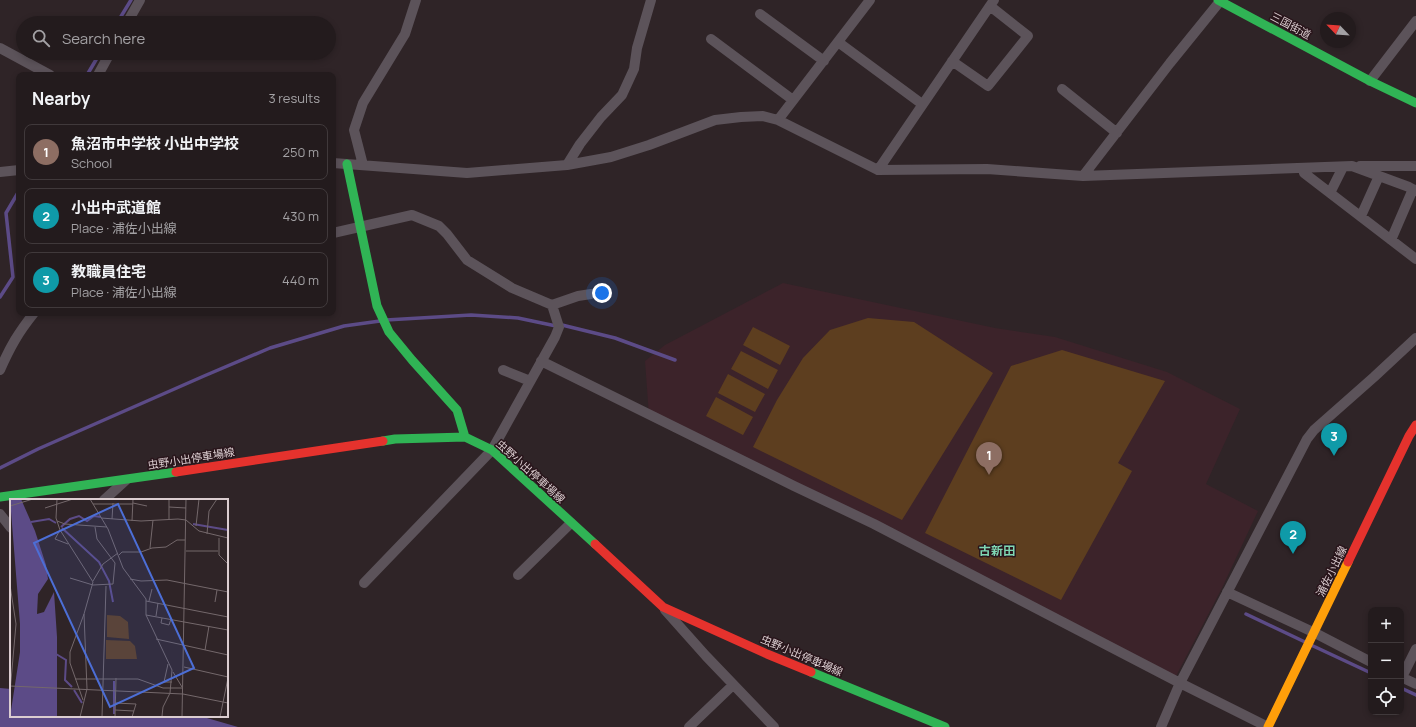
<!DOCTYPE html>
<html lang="en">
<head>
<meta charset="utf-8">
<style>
  :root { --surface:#231b1d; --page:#2b2426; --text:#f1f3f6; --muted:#a3a1a4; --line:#40393b; --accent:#0b8043 }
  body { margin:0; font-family:Manrope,"Noto Sans JP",sans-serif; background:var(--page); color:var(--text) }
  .controls { position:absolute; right:12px; bottom:12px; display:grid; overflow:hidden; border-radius:8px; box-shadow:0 2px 6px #0003 }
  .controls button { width:36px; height:36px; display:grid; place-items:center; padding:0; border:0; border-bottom:1px solid var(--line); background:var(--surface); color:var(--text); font:20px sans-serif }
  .compass { position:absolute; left:1320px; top:12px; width:36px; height:36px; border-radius:50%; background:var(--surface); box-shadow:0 2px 6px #0003; rotate:295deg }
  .you { position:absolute; left:602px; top:293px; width:14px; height:14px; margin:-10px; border:3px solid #fff; border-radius:50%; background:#1a73e8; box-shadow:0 0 0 6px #1a73e833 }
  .badge { display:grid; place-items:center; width:26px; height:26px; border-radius:50%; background:var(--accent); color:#fff; font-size:13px; font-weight:700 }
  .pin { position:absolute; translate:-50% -33px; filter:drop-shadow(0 1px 2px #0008) }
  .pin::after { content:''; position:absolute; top:21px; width:14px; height:12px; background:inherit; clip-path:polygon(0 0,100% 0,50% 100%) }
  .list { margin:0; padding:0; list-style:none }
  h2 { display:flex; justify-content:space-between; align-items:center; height:52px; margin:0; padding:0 16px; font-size:17px }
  h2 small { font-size:13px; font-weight:400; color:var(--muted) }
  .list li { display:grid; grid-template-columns:26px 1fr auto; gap:12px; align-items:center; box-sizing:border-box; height:56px; margin:0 8px 8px; padding:0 8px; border:1px solid var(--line); border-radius:8px }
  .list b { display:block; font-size:15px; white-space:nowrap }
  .list p { margin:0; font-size:13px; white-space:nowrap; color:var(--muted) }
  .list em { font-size:13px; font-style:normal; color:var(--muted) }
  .icon { flex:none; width:22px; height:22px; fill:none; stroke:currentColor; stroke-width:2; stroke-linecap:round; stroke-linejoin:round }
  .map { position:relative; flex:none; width:1416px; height:727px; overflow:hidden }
  .search { position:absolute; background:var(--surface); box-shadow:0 2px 6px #0003; left:16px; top:16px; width:320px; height:44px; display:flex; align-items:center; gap:10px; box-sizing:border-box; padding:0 14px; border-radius:22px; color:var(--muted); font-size:15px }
  .panel { position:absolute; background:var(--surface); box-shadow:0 2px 6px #0003; left:16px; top:72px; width:320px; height:244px; border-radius:8px }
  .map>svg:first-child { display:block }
</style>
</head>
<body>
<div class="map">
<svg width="1416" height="727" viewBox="0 0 1416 727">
  <rect width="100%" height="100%" fill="#2f2427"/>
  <path fill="#3c232a" d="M 783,283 L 995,328 L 1055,337 L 1167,372 L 1240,409 L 1206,484 L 1258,511 L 1222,588 L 1175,678 L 649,416 L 645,361 L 665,345 Z"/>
  <path fill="#5d3e1f" d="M 868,318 L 914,322 L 993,373 L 902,520 L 753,447 L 777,400 L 803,358 L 830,330 Z
    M 753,327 L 790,346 L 780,365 L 743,345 Z
    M 1062,350 L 1165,381 L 1118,463 L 1132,471 L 1061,600 L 925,533 L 1011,366 Z
    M 741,351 L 778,370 L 768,389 L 731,369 Z
    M 728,374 L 765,394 L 755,412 L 718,393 Z
    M 716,397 L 753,417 L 743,435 L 706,416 Z"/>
  <path fill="#5c4b87" d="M 0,688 L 11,689 L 11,716 L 200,716 L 238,727 L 0,727 Z"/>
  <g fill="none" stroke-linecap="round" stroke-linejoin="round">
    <path stroke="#5c4b87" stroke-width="3.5" d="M 117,23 L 131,0
      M 87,75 L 100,53
      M 0,297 L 13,277 L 6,213 L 19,191
      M 386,320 L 471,315 L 518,318 L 556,326 L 562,325 L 615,338 L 675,360
      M 0,468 L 38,449 L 204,376 L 270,348 L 344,326 L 380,321
      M 1246,614 L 1305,642
      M 1311,645 L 1371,673
      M 1401,688 L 1416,695"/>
    <path stroke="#5c535a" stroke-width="10" d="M 760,14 L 824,61
      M 127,23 L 140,0
      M 711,39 L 793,100
      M 838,42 L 922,104
      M 0,48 L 50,75
      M 952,61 L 988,86 L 1028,36 L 990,6
      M 98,75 L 110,53
      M 1370,81 L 1416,21
      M 1062,89 L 1117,133
      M 778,120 L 870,0
      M 333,163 L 467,173 L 567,165 L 611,157 L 649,145 L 715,120 L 741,117 L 763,116 L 778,120 L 878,170 L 987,169 L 1083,176 L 1352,166 L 1409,187 L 1416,191
      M 363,165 L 354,130 L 363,103 L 405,34 L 416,0
      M 567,165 L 580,144 L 601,117 L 622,95 L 634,69 L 637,48 L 651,0
      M 1360,166 L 1416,166
      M 878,170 L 994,0
      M 0,172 L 19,170
      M 1304,173 L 1416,259
      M 1083,176 L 1170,63 L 1221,0
      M 1330,193 L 1343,167
      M 1361,216 L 1379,176
      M 333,233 L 412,215 L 439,226 L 447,234 L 467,260 L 512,288 L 552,305 L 559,327 L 555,337 L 492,450 L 364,583
      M 1391,240 L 1413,189
      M 552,305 L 578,296 L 591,294
      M 541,361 L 794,486 L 874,524 L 1180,683 L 1268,727
      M 0,370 C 10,347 18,333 34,313
      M 503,370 L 530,381
      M 104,500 L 126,480
      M 0,514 L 11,528
      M 518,575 L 571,523
      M 1227,592 L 1315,633 L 1371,662
      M 665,610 L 706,656 L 774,727
      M 1401,677 L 1416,684
      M 1402,677 L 1416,649
      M 689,727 L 733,685
      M 1161,727 L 1180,683 L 1307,439 L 1314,430 L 1374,377 L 1416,338"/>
    <path stroke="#30b455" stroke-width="9" d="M 1218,0 L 1370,81 L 1416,103
      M 347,164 L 377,306 L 389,332 L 412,360 L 457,410 L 465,437
      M 383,441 L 395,439 L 465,437 L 492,450 L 595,544
      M 0,497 L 176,472
      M 811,672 L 945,727"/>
    <path stroke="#ff9f0a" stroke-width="9" d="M 1268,727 L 1348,562"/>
    <path stroke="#e5322d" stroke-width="9" d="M 176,472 L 383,441
      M 595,544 L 663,607 L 767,654 L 811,672
      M 1348,562 L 1409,436 L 1416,425"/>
  </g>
  <g text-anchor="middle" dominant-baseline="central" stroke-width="3" stroke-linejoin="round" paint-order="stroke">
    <g font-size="11" fill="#dbcdd0" stroke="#29151b">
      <text transform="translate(1291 25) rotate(28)">三国街道</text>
      <text transform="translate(191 458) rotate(-9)">虫野小出停車場線</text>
      <text transform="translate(531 471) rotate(42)">虫野小出停車場線</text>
      <text transform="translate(1331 571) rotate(-64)">浦佐小出線</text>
      <text transform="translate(802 655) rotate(23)">虫野小出停車場線</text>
    </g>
    <g font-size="12" font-weight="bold" fill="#7fd7b3" stroke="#29151b">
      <text x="997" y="550">古新田</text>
    </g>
  </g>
  <g transform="translate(10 499)">
    <rect width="218" height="218" fill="#2f2427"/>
    <path d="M 97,116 L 110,117 L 118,123 L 119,140 L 97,138 ZM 96,141 L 120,142 L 125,147 L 127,160 L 96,160 Z" fill="#5d3e1f"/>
    <path d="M 0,0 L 11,0 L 25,32 L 36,66 L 38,80 L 28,95 L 27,115 L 34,113 L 44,93 L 47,138 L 47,218 L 0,218 L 10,153 L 10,125 Z" fill="#5c4b87"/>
    <path fill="none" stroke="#5c4b87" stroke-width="2" d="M 21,23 L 39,20 L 46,24M 183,25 L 218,31M 51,28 L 60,20 L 69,17 L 77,22 L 84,17 L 91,18M 52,29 L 89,63 L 99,82 L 103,103M 46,155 L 56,161 L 55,181 L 62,188M 64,191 L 72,204M 104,215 L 104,182"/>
    <path fill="none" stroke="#74686b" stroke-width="1" d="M 47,0 L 46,19 L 50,31 L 83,83 L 74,115 L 77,190 L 70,218M 80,0 L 98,30 L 113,69 L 136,100 L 136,116 L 162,171 L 160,194 L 153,208 L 152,217 L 154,218M 123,4 L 137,7M 83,5 L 123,5M 0,7 L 23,0M 159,8 L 176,9M 35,9 L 63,0M 91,19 L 131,22 L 168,20 L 176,21 L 189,32 L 218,39M 102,20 L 103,4M 159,20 L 159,0M 47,22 L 55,25 L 97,28M 122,22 L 123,0M 186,27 L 189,0M 50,31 L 45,40 L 58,45M 197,35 L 199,12 L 207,0M 209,39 L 209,56 L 218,65M 140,49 L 143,21M 176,52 L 208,52M 109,56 L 112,53 L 131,53 L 142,49 L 156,48 L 167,41 L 175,41M 60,79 L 83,86 L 103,85 L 105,64 L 87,40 L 85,28M 120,80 L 131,82 L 157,81 L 218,93M 83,82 L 93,65 L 108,54M 0,86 L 6,125 L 0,193M 136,102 L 218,118M 139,102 L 142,90M 205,103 L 207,91M 136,116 L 218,131M 146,117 L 148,104M 152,119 L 151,124 L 159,126 L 161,120M 146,140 L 218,156M 195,151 L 199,127M 158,165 L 154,183 L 162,183M 174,168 L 218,178M 163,173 L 172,188M 65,180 L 128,180 L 153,189 L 172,189M 0,187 L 173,195M 173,195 L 218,204M 73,201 L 60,164 L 60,153 L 74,115M 105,204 L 126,205 L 122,218M 105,211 L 124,212M 92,218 L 96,87M 105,218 L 106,179M 172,218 L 176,0M 210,218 L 218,179"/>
    <path fill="#4c6ed6" fill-opacity="0.15" stroke="#4c6ed6" stroke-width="2" d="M 108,5 L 184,169 L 100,208 L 24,44 Z"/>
    <rect width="218" height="218" fill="none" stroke="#dbcdd0" stroke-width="2"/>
  </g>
</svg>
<div class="controls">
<button>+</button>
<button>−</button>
<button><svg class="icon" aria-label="locate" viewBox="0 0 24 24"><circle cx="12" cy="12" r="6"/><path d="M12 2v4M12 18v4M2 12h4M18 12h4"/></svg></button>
</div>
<svg class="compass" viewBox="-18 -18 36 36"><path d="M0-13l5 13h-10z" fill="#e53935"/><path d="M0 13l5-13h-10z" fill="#a3a1a4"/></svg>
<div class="you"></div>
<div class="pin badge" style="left:989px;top:475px;background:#8d6e63">1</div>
<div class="pin badge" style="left:1293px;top:554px;background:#0f9aa8">2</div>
<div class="pin badge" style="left:1334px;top:456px;background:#0f9aa8">3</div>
<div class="search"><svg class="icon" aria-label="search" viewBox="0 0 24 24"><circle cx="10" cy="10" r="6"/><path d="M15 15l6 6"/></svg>Search here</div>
<section class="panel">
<h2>Nearby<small>3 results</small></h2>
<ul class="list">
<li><span class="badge" style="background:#8d6e63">1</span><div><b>魚沼市中学校 小出中学校</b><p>School</p></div><em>250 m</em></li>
<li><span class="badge" style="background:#0f9aa8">2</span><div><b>小出中武道館</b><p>Place · 浦佐小出線</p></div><em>430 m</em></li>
<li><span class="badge" style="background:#0f9aa8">3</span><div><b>教職員住宅</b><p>Place · 浦佐小出線</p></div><em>440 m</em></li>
</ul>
</section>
</div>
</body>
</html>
